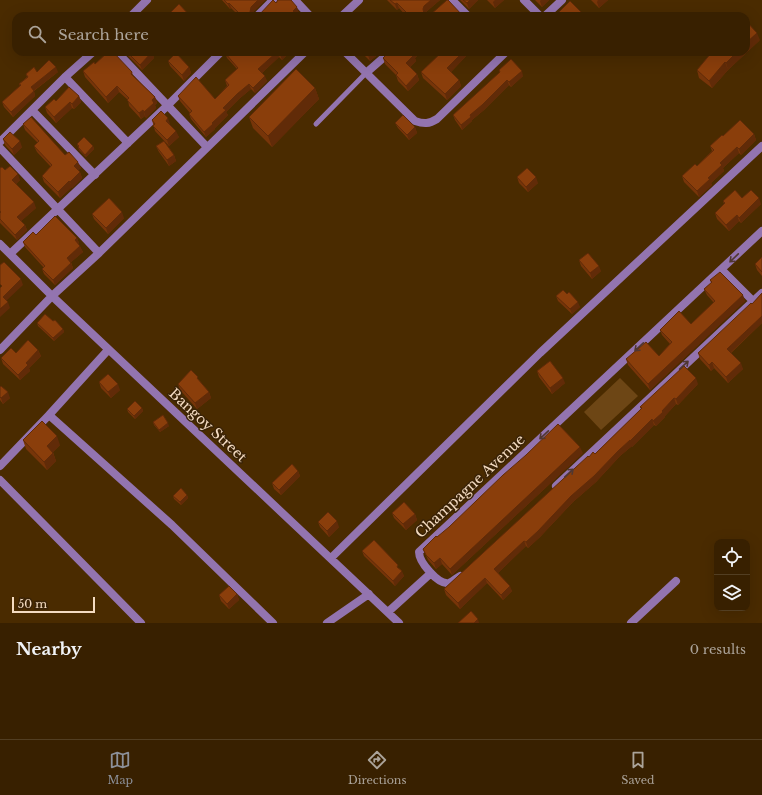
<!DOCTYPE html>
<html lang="en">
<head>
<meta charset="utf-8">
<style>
  :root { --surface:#382000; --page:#3f280a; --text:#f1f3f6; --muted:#aba399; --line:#523e22; --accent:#8c9099 }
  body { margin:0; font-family:"Libre Baskerville",serif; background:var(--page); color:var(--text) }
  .controls { position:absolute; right:12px; bottom:12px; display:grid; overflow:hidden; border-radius:8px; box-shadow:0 4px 16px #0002 }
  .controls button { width:36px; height:36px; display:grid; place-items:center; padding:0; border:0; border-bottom:1px solid var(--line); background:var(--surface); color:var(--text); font:20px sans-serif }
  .scale { position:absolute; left:12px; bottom:10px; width:83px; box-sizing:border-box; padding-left:4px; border:2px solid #f4dbc1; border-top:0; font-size:11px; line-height:14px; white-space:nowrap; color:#f4dbc1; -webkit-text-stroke:3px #3a2307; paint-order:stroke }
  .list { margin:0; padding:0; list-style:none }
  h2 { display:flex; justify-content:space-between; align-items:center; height:52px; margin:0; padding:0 16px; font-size:17px }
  h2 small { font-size:13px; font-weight:400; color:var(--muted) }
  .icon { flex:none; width:22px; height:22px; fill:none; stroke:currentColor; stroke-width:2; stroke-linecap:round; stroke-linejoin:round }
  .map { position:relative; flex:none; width:762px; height:623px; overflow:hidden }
  .search { position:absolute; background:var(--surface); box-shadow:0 4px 16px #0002; left:12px; right:12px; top:12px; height:44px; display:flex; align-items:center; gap:10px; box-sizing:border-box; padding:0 14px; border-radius:12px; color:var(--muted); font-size:15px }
  .sheet { height:116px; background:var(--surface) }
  nav { display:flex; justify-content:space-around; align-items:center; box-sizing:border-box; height:56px; border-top:1px solid var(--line); background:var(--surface); font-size:11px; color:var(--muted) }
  nav a { display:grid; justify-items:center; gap:2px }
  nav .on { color:var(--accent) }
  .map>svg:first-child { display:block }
</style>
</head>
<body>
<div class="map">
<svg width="762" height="623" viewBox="0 0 762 623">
  <rect width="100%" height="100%" fill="#4a2b00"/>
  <path fill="#6d4615" d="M 620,378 L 638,396 L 601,430 L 584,412 Z"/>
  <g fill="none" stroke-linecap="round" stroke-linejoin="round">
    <path stroke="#9374af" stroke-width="5" d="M 316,124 L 366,73"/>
    <path stroke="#9374af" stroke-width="8" d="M 295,0 L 310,16
      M 452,0 L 468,16
      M 524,0 L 540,16
      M 131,16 L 147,0
      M 257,16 L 273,0
      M 342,16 L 359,0
      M 545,16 L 562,0
      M 117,52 L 207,147
      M 345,52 L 415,121 C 424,124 429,124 437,119 L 506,52
      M 366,73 L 390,52
      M 65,77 L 128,143
      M 32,110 L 95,175
      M 0,142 L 65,77 L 93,52
      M 0,148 L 99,253
      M 0,244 L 52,296 L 399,623
      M 10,254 L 167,106 L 221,52
      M 722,270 L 753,301
      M 0,350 L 52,296 L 99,253 L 305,52
      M 49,415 L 172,525 L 273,623
      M 0,466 L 49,415 L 108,350
      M 0,480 L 141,623
      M 556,486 L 762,293
      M 331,558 L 540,353 L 762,146
      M 460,576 C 456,578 453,582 449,583 C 438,585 419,562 419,552 L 762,231
      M 388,612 L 431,573
      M 327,623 L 369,594
      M 631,623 L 676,581"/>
  </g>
  <path fill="#773509" d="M 222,0 L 265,0 L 253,12 L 252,15 L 256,16 L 239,16 L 231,8 L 230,9 Z
    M 387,0 L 440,0 L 426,12 L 425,14 L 430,15 L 463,16 L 406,16 L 399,8 L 397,10 Z
    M 460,0 L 478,0 L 469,9 Z
    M 487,0 L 504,0 L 495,8 Z
    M 535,0 L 549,0 L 542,7 Z
    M 591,0 L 608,0 L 599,8 Z
    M 760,40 L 728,70 L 712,88 L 699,78 L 697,70 Z
    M 124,52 L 152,52 L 154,58 L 142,70 Z
    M 287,52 L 288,54 L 282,60 L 279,57 L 262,73 L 267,81 L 255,93 L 251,89 L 239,99 L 226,112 L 228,115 L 215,128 L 215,129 L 206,137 L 191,119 L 189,114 L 190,113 L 180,101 L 178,96 L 215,99 L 227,86 L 225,80 L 237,69 L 227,58 L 225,53 Z
    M 361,52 L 381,52 L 370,61 Z
    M 389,52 L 421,52 L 415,58 L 416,61 L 410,67 L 417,74 L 419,80 L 408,91 L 398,81 L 396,75 L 385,64 L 383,58 Z
    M 441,52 L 470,52 L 451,72 L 459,80 L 461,86 L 447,100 L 423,78 L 421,72 L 442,52 Z
    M 168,61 L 189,67 L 191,73 L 184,81 L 170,66 Z
    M 95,64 L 132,72 L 133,76 L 155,97 L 157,103 L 155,105 L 156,108 L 146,118 L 145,116 L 141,119 L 129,106 L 128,100 L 119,92 L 108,103 L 85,77 L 83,71 Z
    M 499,70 L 523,76 L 511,87 L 509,85 L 484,110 L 472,120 L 472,121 L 462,130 L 455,120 L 453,115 L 500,73 Z
    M 37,72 L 58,72 L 34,91 L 35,96 L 13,117 L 4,107 L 2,102 L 20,86 L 19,84 L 27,77 L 26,74 Z
    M 315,88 L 319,99 L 272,147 L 253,128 L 249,117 Z
    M 79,96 L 81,102 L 74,109 L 72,108 L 56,123 L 47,113 L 45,107 Z
    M 152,120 L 170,124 L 170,125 L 179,137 L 169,146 L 155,131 Z
    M 395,123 L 415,127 L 417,133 L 409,140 L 398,128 Z
    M 23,124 L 65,155 L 81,168 L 78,170 L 80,172 L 82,178 L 72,188 L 72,187 L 60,198 L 44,182 L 42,176 L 51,167 L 37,152 L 34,146 L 38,143 L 25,130 Z
    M 754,134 L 756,140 L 741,155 L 739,153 L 723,168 L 724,171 L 711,183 L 712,185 L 699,197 L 684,182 L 682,176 L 697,166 L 712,151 L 710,146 L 723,136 Z
    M 3,139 L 22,147 L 14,155 L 5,145 Z
    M 77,144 L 93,146 L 94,149 L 86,157 L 79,150 Z
    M 156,146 L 174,155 L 176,161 L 169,166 L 159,152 Z
    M 0,168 L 5,170 L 20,180 L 16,184 L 36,208 L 21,221 L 25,225 L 27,230 L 17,240 L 0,223 Z
    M 517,177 L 538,183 L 528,192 L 519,183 Z
    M 742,198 L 761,204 L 741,223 L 739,221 L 729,231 L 717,219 L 715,213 L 724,204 L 723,201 Z
    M 92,214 L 124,218 L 108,234 L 94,219 Z
    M 36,235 L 77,238 L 79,243 L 78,244 L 83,252 L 71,262 L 73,268 L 55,285 L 44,274 L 42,269 L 44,268 L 25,247 L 23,242 Z
    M 762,257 L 762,276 L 757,270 L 755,264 Z
    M 579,260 L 601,271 L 592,279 L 581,266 Z
    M 710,280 L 745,301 L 650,390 L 628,365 L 626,359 L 659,356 L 670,344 L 662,335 L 660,330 L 691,324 L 714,303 L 707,295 L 704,289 L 711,283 Z
    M 762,293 L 762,323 L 731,353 L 743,369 L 728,383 L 714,368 L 711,371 L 700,359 L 698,353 L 752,304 Z
    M 567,294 L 580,307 L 572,314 L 558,301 L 556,296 Z
    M 53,321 L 63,329 L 64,332 L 54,341 L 38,326 L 37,323 Z
    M 38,350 L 41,356 L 29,368 L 30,371 L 20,380 L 3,364 L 1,358 L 16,353 Z
    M 537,371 L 565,383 L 552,394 L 539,377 Z
    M 99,382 L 120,390 L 111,398 L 101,388 Z
    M 178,384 L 209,392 L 211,398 L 197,409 L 180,390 Z
    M 698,384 L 678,405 L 676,404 L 665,416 L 665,417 L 656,426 L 654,425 L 632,447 L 632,446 L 620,456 L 596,482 L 573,502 L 540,537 L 528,548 L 526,546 L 498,573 L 512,591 L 503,600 L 487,583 L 460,609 L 446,595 L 444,589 L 589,457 L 595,454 L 641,409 L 640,407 Z
    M 0,387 L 10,398 L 3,404 L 0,400 Z
    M 142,408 L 143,411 L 135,419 L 128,412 L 127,409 Z
    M 153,422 L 169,426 L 160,432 L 154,425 Z
    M 23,440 L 60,445 L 53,452 L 56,461 L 47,470 L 26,449 Z
    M 583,453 L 452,575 L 442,564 L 436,569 L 428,560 L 423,549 L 437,537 Z
    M 298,471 L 300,476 L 281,495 L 274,489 L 272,483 Z
    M 187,495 L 188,498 L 181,505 L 174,499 L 173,496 Z
    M 392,513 L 415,514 L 417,520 L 406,530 L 394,518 Z
    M 318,522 L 339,527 L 329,537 L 320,527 Z
    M 362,551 L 400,569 L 404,576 L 395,586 L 364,556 Z
    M 237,594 L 239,600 L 229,609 L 221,601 L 219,595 Z"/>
  <path fill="#612b08" d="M 258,0 L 265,0 L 253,12 L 252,16 L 250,12 L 251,7 Z
    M 431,0 L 440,0 L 426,12 L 425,16 L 423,9 L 424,6 Z
    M 470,0 L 478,0 L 469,9 L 467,3 Z
    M 495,0 L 504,0 L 495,8 L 493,2 Z
    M 541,0 L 549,0 L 542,7 L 540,1 Z
    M 598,0 L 608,0 L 599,8 L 597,2 Z
    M 229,3 L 231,8 L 230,9 L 228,4 Z
    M 397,3 L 399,8 L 397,10 L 395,4 Z
    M 297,7 L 299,13 L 296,16 L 293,11 Z
    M 581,12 L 583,16 L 577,16 Z
    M 757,33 L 760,40 L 728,70 L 726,63 L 737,52 L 746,52 L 746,43 Z
    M 69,52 L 73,52 L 70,55 Z
    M 152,52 L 154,58 L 142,70 L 140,65 Z
    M 277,52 L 279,57 L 260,75 L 258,69 Z
    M 282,52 L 287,52 L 288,54 L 282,60 L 280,54 Z
    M 372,52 L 381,52 L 370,61 L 368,55 Z
    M 414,52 L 421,52 L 415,58 L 416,61 L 408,69 L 406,63 Z
    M 463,52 L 470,52 L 449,74 L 447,68 Z
    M 725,62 L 728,70 L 712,88 L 709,81 Z
    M 56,67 L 58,72 L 32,92 L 31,87 Z
    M 189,67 L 191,73 L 184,81 L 182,75 Z
    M 522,71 L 523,76 L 511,87 L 509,82 Z
    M 417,74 L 419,80 L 408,91 L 406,86 Z
    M 265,76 L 267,81 L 255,93 L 253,88 Z
    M 459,80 L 461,86 L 447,100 L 445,94 Z
    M 507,80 L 509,85 L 484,110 L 472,120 L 472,121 L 462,130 L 461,125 L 470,115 Z
    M 249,84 L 251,89 L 239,99 L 226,112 L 228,115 L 215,128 L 215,129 L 206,137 L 204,132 L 212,123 L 223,108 L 237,94 Z
    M 117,86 L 119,92 L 108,103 L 106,97 Z
    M 315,88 L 319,99 L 272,147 L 268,136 Z
    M 34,91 L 35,96 L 13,117 L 11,112 Z
    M 79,96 L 81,102 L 74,109 L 72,104 Z
    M 155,97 L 157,103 L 155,105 L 156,108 L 146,118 L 144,112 L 152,100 Z
    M 70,102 L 72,108 L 56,123 L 54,117 Z
    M 143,110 L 145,116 L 141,119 L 139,113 Z
    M 168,118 L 170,124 L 168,126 L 166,121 Z
    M 415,127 L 417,133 L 409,140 L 407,135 Z
    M 176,131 L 179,137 L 169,146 L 167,140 Z
    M 754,134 L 756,140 L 741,155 L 739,149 Z
    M 20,141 L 22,147 L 14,155 L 12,149 Z
    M 93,146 L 94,149 L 86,157 L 85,155 Z
    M 737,147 L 739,153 L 723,168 L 724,171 L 711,183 L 712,185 L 699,197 L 697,191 L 720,163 Z
    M 174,155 L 176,161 L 169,166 L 167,160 Z
    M 78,162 L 81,168 L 77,172 L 74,166 Z
    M 80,172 L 82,178 L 72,188 L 70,182 Z
    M 18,174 L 20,180 L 14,186 L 12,180 Z
    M 536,177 L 538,183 L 528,192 L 526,187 Z
    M 69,181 L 72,187 L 60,198 L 58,192 Z
    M 759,198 L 761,204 L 741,223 L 739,218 Z
    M 34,202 L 36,208 L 19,223 L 17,217 Z
    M 122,212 L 124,218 L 108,234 L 106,228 Z
    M 737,215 L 739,221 L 729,231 L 726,225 Z
    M 25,225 L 27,230 L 17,240 L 15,235 Z
    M 77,238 L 79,243 L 77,246 L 75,240 Z
    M 80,246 L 83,252 L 69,264 L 67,258 Z
    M 71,263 L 73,268 L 55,285 L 53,280 Z
    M 599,266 L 601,271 L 592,279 L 590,273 Z
    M 21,279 L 23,285 L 5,302 L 3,297 Z
    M 743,295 L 745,301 L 650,390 L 648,384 Z
    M 8,302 L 10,308 L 0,317 L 0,309 Z
    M 578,302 L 580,307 L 572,314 L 570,309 Z
    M 762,316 L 762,323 L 729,354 L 727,349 Z
    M 63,329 L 64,332 L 54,341 L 53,338 Z
    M 38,350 L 41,356 L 29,368 L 30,371 L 20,380 L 18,375 L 26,363 Z
    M 712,362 L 714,368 L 711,371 L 709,365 Z
    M 741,363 L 743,369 L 728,383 L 726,377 Z
    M 563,378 L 565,383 L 552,394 L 550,388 Z
    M 696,378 L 698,384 L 678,405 L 676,399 Z
    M 118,384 L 120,390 L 111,398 L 108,392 Z
    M 8,392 L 10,398 L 3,404 L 1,398 Z
    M 209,392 L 211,398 L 197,409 L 195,403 Z
    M 674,398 L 676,404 L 665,416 L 665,417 L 656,426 L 653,421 Z
    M 142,408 L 143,411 L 135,419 L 134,416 Z
    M 652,419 L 654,425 L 632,447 L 630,441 Z
    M 168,423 L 169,426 L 160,432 L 159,430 Z
    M 57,436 L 60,445 L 50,455 L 47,446 Z
    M 630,440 L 632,446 L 620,456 L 596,482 L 573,502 L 540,537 L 528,548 L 526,542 L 571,496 L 618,451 Z
    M 580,447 L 583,453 L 452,575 L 450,569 Z
    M 53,453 L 56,461 L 47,470 L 44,462 Z
    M 298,471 L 300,476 L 281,495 L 279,490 Z
    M 187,495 L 188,498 L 181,505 L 180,502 Z
    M 415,514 L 417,520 L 406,530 L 403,524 Z
    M 337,521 L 339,527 L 329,537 L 327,531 Z
    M 524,541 L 526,546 L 496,575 L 494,569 Z
    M 440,558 L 442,564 L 436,569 L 434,563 Z
    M 402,571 L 404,576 L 395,586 L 393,581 Z
    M 485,578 L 487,583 L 460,609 L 458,603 Z
    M 510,586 L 512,591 L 503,600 L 501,595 Z
    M 237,594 L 239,600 L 229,609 L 227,604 Z
    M 478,619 L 479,623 L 474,623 Z"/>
  <path fill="#8a3e0b" stroke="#612b08" d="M 224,0 L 258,0 L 251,7 L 250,12 L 252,15 L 256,16 L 242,16 L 229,3 L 228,4 Z
    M 273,0 L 276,3 L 278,0 L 291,0 L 297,7 L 293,11 L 298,16 L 256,16 L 259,15 Z
    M 390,0 L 431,0 L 424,6 L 423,9 L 424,14 L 430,15 L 447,0 L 448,0 L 463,16 L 410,16 L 397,3 L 395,4 Z
    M 463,0 L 470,0 L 467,3 Z
    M 570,1 L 581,12 L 577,16 L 555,16 Z
    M 179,4 L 190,16 L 173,16 L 170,13 Z
    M 746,21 L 757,33 L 746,43 Z
    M 108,52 L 113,52 L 132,72 L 131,74 L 155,97 L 152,100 L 154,103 L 144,112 L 143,110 L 139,113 L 127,100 L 129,98 L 117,86 L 106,97 L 83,71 L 94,62 L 95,64 Z
    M 127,52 L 152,52 L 140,65 Z
    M 226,52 L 277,52 L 258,69 L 265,76 L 253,88 L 249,84 L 237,94 L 223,108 L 226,110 L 212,123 L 213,124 L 204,132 L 189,114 L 192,111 L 178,96 L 196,77 L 215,99 L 229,85 L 225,80 L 238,68 L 225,53 Z
    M 277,52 L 282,52 L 280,54 Z
    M 365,52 L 372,52 L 368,55 Z
    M 389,52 L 414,52 L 412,54 L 414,55 L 406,63 L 417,74 L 406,86 L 396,75 L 398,73 L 383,58 Z
    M 442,52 L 463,52 L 447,68 L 459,80 L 445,94 L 421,72 Z
    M 712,52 L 737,52 L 726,63 L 725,62 L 709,81 L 697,70 Z
    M 176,53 L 189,67 L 182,75 L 168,61 Z
    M 511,59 L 522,71 L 509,82 L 507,80 L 482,105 L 470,115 L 471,117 L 461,125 L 453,115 L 500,72 L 499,70 Z
    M 49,60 L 56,67 L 31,87 L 34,91 L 11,112 L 2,102 L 21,85 L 19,84 L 28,77 L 26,74 L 34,67 L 37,72 Z
    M 296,69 L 315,88 L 268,136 L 249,117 Z
    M 69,87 L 79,96 L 72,104 L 70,102 L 54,117 L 45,107 L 54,99 L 56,101 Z
    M 161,111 L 168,118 L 166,121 L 176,131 L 167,140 L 153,126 L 155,124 L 152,120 Z
    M 403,115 L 415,127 L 407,135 L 395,123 Z
    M 31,117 L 65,155 L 69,152 L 78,162 L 74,166 L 80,172 L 70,182 L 69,181 L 58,192 L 42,176 L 52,165 L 34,146 L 39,141 L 23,124 Z
    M 740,120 L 754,134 L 739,149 L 737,147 L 720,163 L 722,165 L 708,178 L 710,179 L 697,191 L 682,176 L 695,164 L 697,166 L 714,150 L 710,146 L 722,135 L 723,136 Z
    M 10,132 L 20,141 L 12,149 L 3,139 Z
    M 84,137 L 93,146 L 85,155 L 78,147 L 79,146 L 77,144 Z
    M 164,141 L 174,155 L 167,160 L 156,146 Z
    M 10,166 L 18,174 L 12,180 L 34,202 L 17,217 L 25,225 L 15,235 L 0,219 L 0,213 L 1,212 L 0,211 L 0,168 L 2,167 L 5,170 Z
    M 527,168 L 536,177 L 526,187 L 517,177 Z
    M 735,190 L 742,198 L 751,190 L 759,198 L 739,218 L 737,215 L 726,225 L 715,213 L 725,203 L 723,201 Z
    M 109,198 L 122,212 L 106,228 L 92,214 Z
    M 55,216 L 77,238 L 75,240 L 80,246 L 67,258 L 71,263 L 53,280 L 42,269 L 45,266 L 23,242 L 33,232 L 36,235 Z
    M 588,253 L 599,266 L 590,273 L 579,260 Z
    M 762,257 L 762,272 L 755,264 Z
    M 4,262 L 21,279 L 3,297 L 8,302 L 0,309 L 0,288 L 2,286 L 0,284 L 0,265 Z
    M 720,272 L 743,295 L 648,384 L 626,359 L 646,342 L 659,356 L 672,342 L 660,330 L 679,311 L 691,324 L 715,301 L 704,289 L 712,282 L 710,280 Z
    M 563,290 L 567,294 L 569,292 L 578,302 L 570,309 L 556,296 Z
    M 762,293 L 762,316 L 727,349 L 741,363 L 726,377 L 712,362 L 709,365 L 698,353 L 751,303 L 752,304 Z
    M 45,314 L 53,321 L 55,320 L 63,329 L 53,338 L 37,323 Z
    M 28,340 L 38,350 L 26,363 L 28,365 L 18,375 L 1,358 L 11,348 L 16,353 Z
    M 550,361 L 563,378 L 550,388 L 537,371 Z
    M 684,366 L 696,378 L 676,399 L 674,398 L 662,411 L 663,412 L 653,421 L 652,419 L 630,441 L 630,440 L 618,451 L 594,476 L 571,496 L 538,531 L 526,542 L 524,541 L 494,569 L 510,586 L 501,595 L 485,578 L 458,603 L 444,589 L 588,456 L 589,457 L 593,452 L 595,454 L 642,408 L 640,407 Z
    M 191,370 L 198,377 L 197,378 L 209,392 L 195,403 L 178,384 Z
    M 108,374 L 118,384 L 108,392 L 99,382 Z
    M 1,386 L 8,392 L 1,398 L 0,397 L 0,387 Z
    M 135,401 L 142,408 L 134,416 L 127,409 Z
    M 163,415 L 168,423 L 159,430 L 153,422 Z
    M 42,421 L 57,436 L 47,446 L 53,453 L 44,462 L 23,440 Z
    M 558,424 L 580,447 L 450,569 L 440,558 L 434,563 L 426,555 L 423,549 L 436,536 L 437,537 L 449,527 L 503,475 L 526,455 Z
    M 292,464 L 298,471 L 279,490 L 272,483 Z
    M 181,488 L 187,495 L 180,502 L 173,496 Z
    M 404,502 L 415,514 L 403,524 L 392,513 Z
    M 328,512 L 337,521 L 327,531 L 318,522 Z
    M 374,540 L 398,565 L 397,567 L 402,571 L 393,581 L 362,551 Z
    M 229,586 L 237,594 L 227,604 L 219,595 Z
    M 471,611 L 478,619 L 474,623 L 458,623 Z"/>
  <defs><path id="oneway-shaft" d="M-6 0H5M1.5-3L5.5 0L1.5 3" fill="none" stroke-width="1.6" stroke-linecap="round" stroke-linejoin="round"/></defs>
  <g stroke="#503731">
    <use href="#oneway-shaft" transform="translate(734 258) rotate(136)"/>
    <use href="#oneway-shaft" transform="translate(639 347) rotate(137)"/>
    <use href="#oneway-shaft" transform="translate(684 365) rotate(-43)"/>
    <use href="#oneway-shaft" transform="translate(544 435) rotate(137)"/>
    <use href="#oneway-shaft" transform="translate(569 473) rotate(-43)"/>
  </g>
  <g text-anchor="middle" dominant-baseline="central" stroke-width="3" stroke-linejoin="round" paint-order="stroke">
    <g font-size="14" fill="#f4dbc1" stroke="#3a2307">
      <text transform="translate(208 425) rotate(43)">Bangoy Street</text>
      <text transform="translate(470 486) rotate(-43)">Champagne Avenue</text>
    </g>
  </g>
</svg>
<div class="controls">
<button><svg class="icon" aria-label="locate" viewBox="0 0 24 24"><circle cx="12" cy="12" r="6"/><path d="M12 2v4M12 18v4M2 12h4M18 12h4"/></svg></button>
<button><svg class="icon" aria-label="layers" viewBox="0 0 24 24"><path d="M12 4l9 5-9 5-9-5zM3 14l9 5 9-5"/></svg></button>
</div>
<div class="scale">50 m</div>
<div class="search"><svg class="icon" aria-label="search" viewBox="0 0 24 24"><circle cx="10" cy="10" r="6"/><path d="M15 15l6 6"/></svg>Search here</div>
</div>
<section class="sheet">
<h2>Nearby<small>0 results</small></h2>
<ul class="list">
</ul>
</section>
<nav>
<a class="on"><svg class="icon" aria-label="map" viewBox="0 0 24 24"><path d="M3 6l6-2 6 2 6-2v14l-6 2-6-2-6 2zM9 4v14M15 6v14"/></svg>Map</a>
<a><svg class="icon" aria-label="directions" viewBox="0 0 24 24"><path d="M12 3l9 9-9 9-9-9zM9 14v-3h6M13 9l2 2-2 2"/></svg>Directions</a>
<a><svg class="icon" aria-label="saved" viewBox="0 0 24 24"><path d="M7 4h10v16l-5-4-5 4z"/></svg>Saved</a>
</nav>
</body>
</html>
